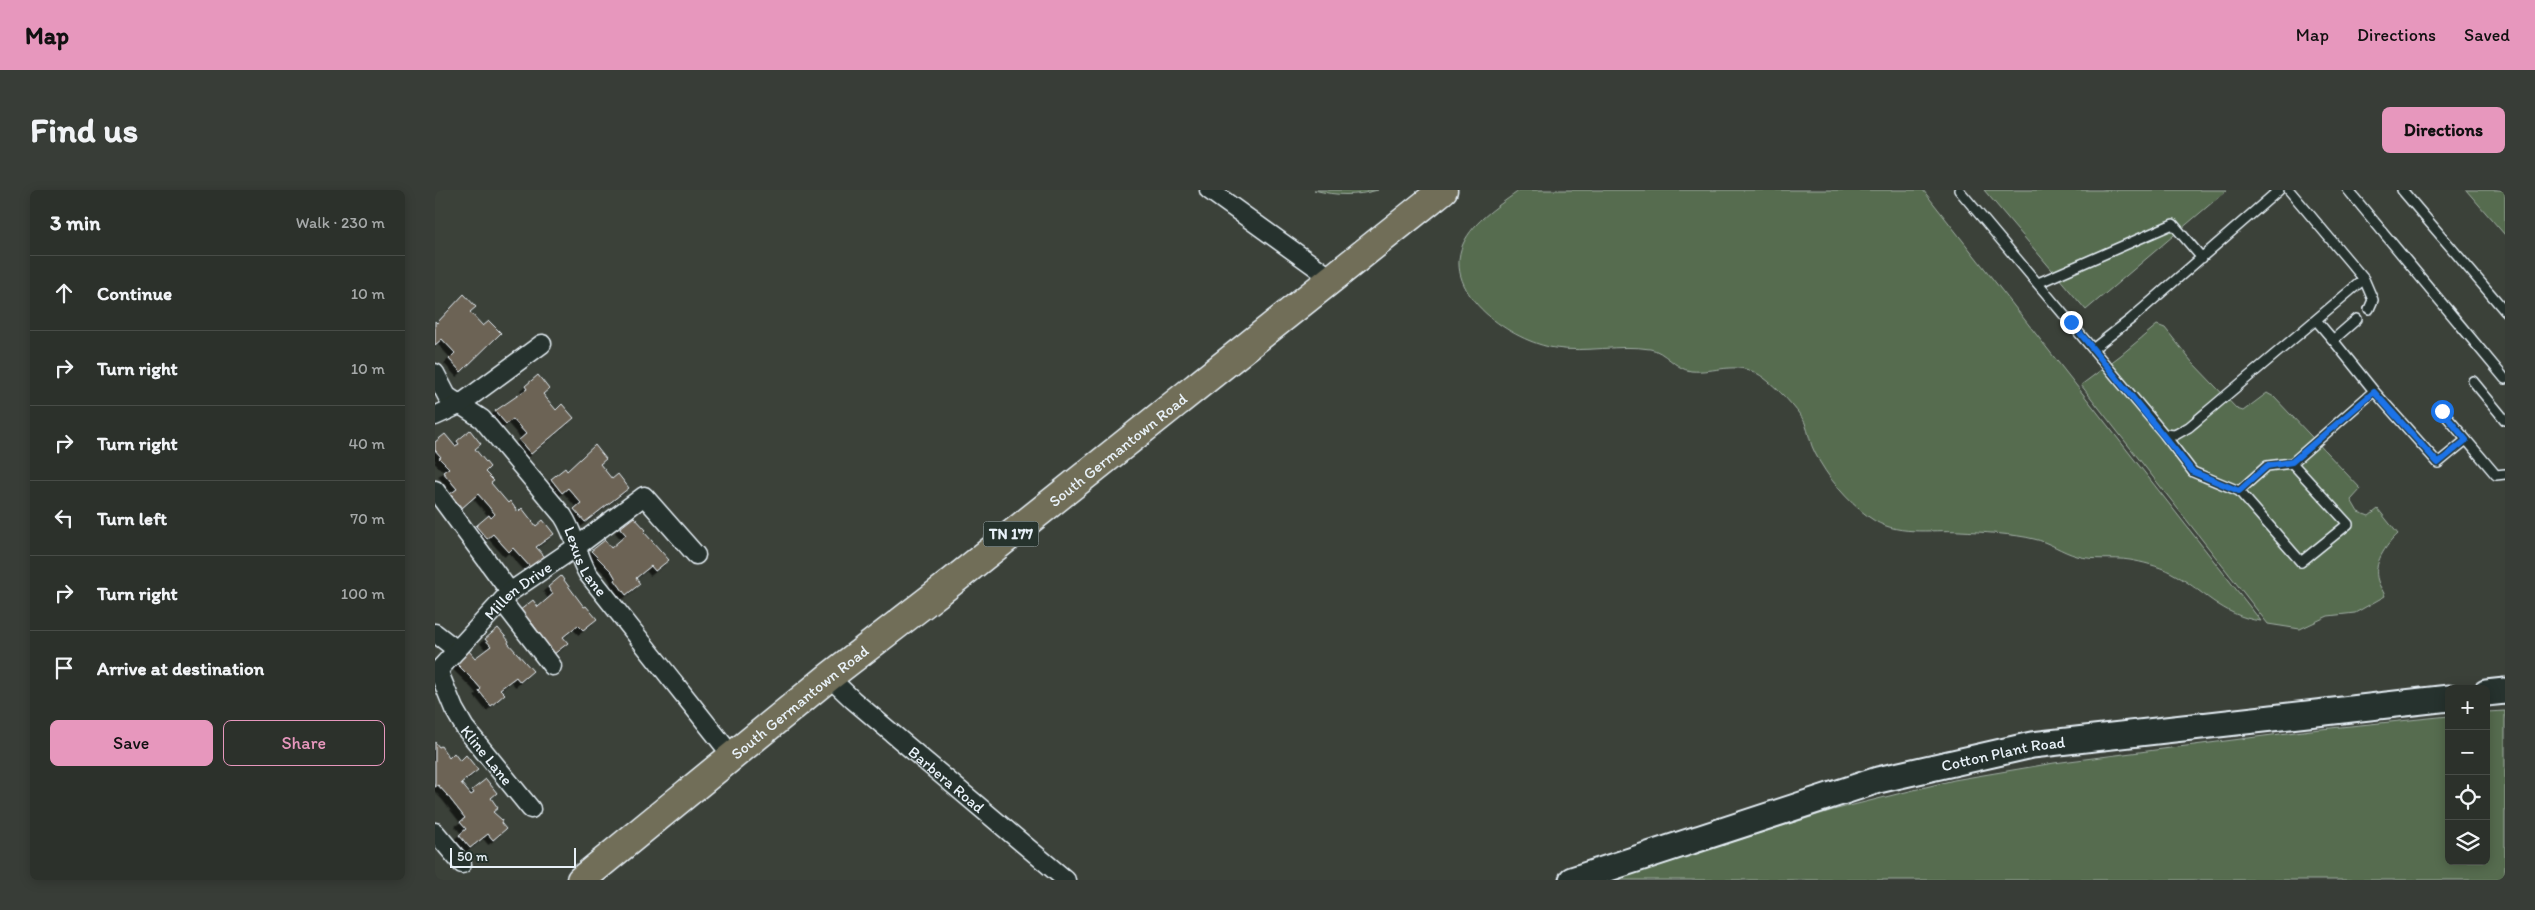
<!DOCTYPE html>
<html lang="en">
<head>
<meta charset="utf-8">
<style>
  :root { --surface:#2c312b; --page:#383d37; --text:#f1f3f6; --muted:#a6a9a9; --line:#484c47; --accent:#e797bd }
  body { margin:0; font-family:Itim,sans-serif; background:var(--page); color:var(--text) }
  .controls { position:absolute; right:15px; bottom:15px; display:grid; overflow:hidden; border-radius:8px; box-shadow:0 2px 12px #0003 }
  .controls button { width:45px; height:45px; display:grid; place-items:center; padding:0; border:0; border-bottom:1px solid var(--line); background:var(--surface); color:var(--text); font:25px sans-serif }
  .scale { position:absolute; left:15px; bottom:12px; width:126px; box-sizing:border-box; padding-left:5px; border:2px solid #e8f1f8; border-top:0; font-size:14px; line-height:18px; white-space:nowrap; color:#e8f1f8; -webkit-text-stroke:4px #26332d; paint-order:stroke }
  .stop { position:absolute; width:15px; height:15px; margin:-11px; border:4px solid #1a73e8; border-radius:50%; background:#fff }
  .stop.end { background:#1a73e8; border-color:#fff; box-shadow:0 1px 5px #0008 }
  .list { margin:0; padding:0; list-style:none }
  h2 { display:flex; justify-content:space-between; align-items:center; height:65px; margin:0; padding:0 20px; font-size:21px }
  h2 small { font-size:16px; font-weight:400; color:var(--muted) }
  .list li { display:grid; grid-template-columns:32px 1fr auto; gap:15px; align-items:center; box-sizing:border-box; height:75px; padding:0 20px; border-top:1px solid var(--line) }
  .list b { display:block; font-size:19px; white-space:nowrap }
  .list em { font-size:16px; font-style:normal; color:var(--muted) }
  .actions { display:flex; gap:10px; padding:15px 20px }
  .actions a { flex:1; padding:11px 0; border:1px solid var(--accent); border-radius:8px; text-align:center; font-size:18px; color:var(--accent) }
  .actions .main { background:var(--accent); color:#111 }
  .icon { flex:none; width:28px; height:28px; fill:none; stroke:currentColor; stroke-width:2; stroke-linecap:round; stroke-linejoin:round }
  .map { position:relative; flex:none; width:2070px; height:690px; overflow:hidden; border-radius:8px }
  header { display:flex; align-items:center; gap:30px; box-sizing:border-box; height:70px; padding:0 25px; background:var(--accent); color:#111 }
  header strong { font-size:24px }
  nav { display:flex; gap:28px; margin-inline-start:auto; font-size:18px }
  .intro { display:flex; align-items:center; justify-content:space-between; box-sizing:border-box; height:120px; padding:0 30px }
  h1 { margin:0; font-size:35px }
  .button { padding:12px 22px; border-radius:8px; background:var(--accent); color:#111; font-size:18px; font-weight:700 }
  main { display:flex; gap:30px; padding:0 30px }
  aside { flex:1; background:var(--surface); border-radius:8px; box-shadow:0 2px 12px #0003 }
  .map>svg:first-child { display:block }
</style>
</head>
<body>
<header>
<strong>Map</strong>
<nav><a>Map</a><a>Directions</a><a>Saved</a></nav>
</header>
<div class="intro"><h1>Find us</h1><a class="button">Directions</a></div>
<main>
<aside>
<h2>3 min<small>Walk · 230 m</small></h2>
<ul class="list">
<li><svg class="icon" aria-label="ahead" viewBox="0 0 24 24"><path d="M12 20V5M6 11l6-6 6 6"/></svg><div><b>Continue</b></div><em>10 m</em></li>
<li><svg class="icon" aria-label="right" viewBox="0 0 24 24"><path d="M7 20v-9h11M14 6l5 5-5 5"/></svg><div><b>Turn right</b></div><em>10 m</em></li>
<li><svg class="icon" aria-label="right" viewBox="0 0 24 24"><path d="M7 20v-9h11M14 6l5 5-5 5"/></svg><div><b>Turn right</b></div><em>40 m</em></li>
<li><svg class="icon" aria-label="left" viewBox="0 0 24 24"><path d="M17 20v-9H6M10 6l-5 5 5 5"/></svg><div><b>Turn left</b></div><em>70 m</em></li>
<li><svg class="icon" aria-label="right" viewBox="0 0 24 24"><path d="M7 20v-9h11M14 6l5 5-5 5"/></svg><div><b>Turn right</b></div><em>100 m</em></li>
<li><svg class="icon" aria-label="arrive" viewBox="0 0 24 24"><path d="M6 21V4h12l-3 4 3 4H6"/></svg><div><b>Arrive at destination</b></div></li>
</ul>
<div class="actions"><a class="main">Save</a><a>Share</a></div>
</aside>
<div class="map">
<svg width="2070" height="690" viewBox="0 0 2070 690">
  <defs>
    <filter id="shadow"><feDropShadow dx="-4.5" dy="4.5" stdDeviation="0" flood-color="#0009"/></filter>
  </defs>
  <rect width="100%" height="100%" fill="#3b4139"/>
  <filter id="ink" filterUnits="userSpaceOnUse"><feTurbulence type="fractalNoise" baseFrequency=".02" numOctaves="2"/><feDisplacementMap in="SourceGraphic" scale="10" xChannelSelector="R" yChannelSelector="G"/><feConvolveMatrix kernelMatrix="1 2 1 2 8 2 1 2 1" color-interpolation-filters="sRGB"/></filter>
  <g filter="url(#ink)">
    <path fill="#576c50" stroke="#a0aea4" d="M 879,0 L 943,0 C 920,6 902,6 879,0 Z
      M 1085,0 L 1488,0 L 1826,431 C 1786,426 1768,399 1735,382 C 1723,376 1707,372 1695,370 C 1677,367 1660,371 1642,366 C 1627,362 1614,352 1599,349 C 1580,344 1545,342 1525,341 C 1494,339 1461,347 1434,327 C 1412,311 1392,287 1380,263 C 1375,254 1374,243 1370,233 C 1363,219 1337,192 1323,184 C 1300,171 1280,183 1256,181 C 1240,179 1230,161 1215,159 C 1184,154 1151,163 1120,158 C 1078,152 1006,104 1028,54 C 1039,30 1065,15 1085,0 Z
      M 1549,0 L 1792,0 L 1651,120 Z
      M 2031,0 L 2070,0 L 2070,45 Z
      M 1722,135 L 1730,138 L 1757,172 L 1802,219 L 1808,221 L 1832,203 L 1839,207 L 1926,299 L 1916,310 L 1923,322 L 1934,326 L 1943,319 L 1963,344 C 1951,355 1937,374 1943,391 C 1944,396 1948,400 1950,406 L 1920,423 L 1893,426 L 1865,439 L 1833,434 L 1646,195 L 1686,165 Z
      M 2070,521 L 2070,690 L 1177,690 L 1398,620 L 1519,590 L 1619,573 L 1876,540 L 2014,526 L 2014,671 L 2051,671 L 2051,522 Z"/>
    <path fill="#6c6355" stroke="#e8f1f8" filter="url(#shadow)" d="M 29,104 L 41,117 L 35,122 L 48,136 L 54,131 L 66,143 L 26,182 L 14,169 L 20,163 L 7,149 L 0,155 L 0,131 L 2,133 Z
      M 103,185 L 114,199 L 108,204 L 121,220 L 127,214 L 139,228 L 96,264 L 84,250 L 91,244 L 78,229 L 71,234 L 60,221 L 92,199 L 90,196 Z
      M 35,240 L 46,254 L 40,259 L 55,277 L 50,282 L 59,291 L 56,293 L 73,313 L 75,311 L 83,322 L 87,318 L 101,336 L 108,330 L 119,344 L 101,357 L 110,367 L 96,378 L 78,358 L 74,362 L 58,344 L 52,349 L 41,336 L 54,325 L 56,328 L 60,324 L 43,304 L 27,318 L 15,304 L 22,299 L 8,282 L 14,278 L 4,268 L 6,267 L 0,260 L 0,252 L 10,244 L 20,256 L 24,254 L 22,251 Z
      M 160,255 L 171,269 L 165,274 L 177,289 L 183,284 L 194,298 L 150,332 L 139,319 L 146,313 L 133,298 L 127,303 L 116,289 L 130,278 L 132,281 Z
      M 199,327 L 211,340 L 209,342 L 234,370 L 220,381 L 216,376 L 201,388 L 205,394 L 191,405 L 180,390 L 181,389 L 177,382 L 156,361 L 170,350 L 176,358 L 191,345 L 185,338 Z
      M 126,386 L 149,417 L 151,416 L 162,429 L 148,440 L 143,435 L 128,447 L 133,453 L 119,464 L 97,433 L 95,434 L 84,421 L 98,410 L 103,417 L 118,404 L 113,397 Z
      M 63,438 L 74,451 L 73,453 L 98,481 L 85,492 L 81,487 L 65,499 L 70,504 L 56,516 L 44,501 L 46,499 L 41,493 L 20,472 L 34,461 L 40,468 L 56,456 L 50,449 Z
      M 0,552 L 4,557 L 6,556 L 14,568 L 19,563 L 25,571 L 31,565 L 43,580 L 26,593 L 36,605 L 39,603 L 37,600 L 51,589 L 62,603 L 56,608 L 63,618 L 58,622 L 67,630 L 66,633 L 71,639 L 58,650 L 53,644 L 35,658 L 24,645 L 31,639 L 25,632 L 30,628 L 12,605 L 3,595 L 0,597 Z"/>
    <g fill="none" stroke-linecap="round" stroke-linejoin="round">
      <g stroke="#e8f1f8" stroke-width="12">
        <path id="lane" d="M 1524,0 L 1729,244 L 1740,245 L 1754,237 L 1929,89 L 1854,0
          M 1913,0 L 2070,189
          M 1967,0 L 2070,121
          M 1929,89 L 1938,110 L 1934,119
          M 1603,93 L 1738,34 L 1767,68
          M 1881,130 L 1898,150 L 1922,129
          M 1898,150 L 1939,201
          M 1659,158 L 1696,129 L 1844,0
          M 2038,191 L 2070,230
          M 2007,221 L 2061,285 L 2070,284
          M 1729,244 L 1758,282 L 1804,301
          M 1857,273 L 1913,334 L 1866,372 L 1804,301 L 1832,276 L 1857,273 L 1939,201 L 2003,273 L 2031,250"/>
      </g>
      <g stroke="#e8f1f8" stroke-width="21">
        <g id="street">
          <path d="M 774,0 L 896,88"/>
          <path id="s1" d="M 0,183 L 12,206 L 47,229 L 128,326 C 140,344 142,365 153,384 L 298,567"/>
          <path d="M 0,226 L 24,215 L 107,154"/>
          <path d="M 0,300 L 75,402"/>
          <path d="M 67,411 L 117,476"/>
          <path d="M 0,443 L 22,460"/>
          <path id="s2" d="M 3,480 L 19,519 L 30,538 L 96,619"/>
          <path id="s3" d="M 0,484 L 75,402 L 141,357 L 209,306 L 261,365"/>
          <path id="s4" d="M 394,487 L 418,510 L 631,690"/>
          <path d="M 0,642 L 27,674"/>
        </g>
      </g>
      <g stroke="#e8f1f8" stroke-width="29">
        <g id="secondary">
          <path d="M 2051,503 L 2070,501"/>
          <path id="s5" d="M 1137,690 L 1443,590 L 1597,555 L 2014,508"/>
        </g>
      </g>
      <g stroke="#e8f1f8" stroke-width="31">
        <g id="primary">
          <path id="s6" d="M 146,690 L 394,487 L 508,399 L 1008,0"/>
        </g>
      </g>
      <use href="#lane" stroke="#26332d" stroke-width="9"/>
      <use href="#street" stroke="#26332d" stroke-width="18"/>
      <use href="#secondary" stroke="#26332d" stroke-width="25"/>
      <use href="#primary" stroke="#716e59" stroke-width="28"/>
    </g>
  </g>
  <g fill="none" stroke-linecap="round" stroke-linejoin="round" filter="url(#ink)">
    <path stroke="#1a73e8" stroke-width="6" d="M 1636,132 L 1758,282 L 1804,301 L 1832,276 L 1857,272 L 1939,202 L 2003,273 L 2031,250 L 2007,221"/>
  </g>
  <g text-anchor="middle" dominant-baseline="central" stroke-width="4" stroke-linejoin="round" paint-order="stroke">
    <rect fill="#26332d" stroke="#aeb8bb" stroke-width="1" x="548.5" y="331.5" width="55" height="25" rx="4"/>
    <g font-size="15" font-weight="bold" fill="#e8f1f8">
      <text x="576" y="344">TN 177</text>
    </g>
    <g font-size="16" fill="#e8f1f8" stroke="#26332d">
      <text stroke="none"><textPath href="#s6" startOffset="688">South Germantown Road</textPath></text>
      <text stroke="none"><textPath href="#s1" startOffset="245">Lexus Lane</textPath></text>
      <text stroke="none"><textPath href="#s3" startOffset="118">Millen Drive</textPath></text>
      <text stroke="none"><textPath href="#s6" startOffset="282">South Germantown Road</textPath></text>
      <text stroke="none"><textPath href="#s5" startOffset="450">Cotton Plant Road</textPath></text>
      <text stroke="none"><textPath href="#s2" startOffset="99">Kline Lane</textPath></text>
      <text stroke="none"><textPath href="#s4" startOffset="156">Barbera Road</textPath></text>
    </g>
  </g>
</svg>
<div class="controls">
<button>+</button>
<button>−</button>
<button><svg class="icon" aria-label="locate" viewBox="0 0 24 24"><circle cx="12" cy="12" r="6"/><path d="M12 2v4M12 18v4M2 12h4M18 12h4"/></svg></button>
<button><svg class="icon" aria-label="layers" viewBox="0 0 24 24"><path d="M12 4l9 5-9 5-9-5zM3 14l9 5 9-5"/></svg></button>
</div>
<div class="scale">50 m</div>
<div class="stop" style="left:2007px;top:221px"></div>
<div class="stop end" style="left:1636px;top:132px"></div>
</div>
</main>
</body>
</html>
